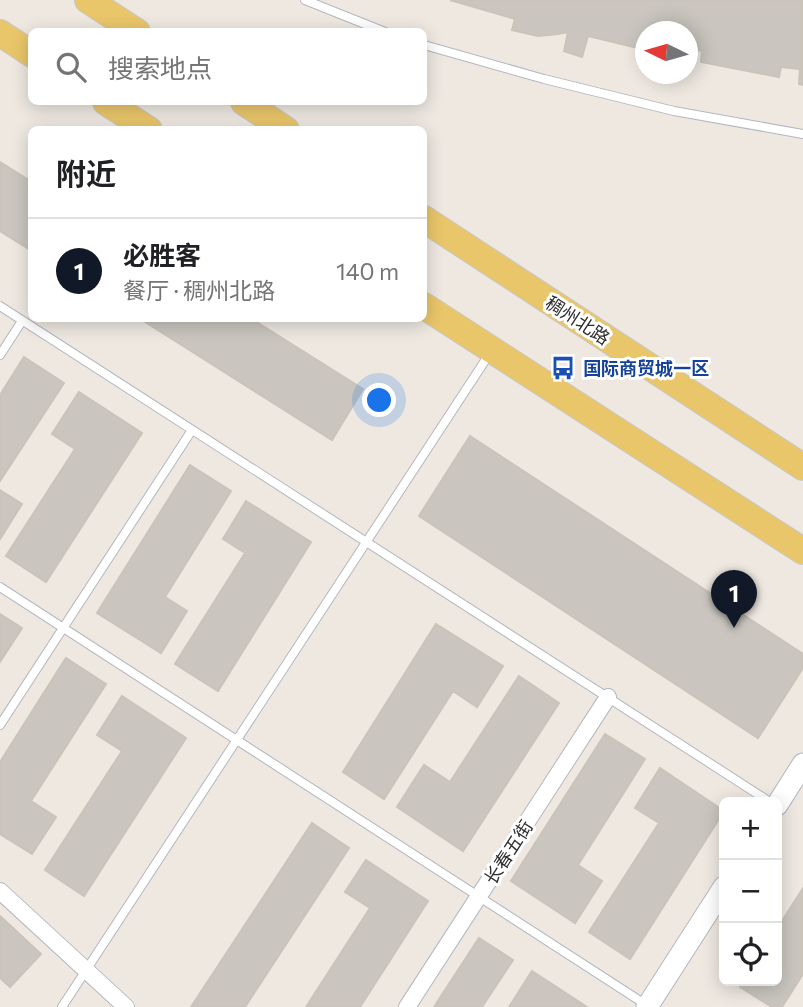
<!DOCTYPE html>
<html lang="zh">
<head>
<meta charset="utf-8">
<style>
  :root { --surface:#fff; --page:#f2f2f2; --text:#202124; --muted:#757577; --line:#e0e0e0; --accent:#111827 }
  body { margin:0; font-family:Commissioner,"Noto Sans SC",sans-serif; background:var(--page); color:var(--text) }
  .controls { position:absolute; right:21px; bottom:21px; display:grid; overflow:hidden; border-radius:10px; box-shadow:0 4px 18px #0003 }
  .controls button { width:63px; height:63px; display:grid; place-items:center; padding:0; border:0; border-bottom:2px solid var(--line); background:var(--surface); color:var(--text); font:35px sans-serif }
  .compass { position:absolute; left:635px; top:21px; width:63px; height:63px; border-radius:50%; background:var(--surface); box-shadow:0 4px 18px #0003; rotate:275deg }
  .you { position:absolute; left:380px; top:401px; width:24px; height:24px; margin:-18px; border:5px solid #fff; border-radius:50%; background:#1a73e8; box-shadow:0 0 0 10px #1a73e833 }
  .badge { display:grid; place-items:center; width:46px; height:46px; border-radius:50%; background:var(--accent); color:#fff; font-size:23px; font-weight:700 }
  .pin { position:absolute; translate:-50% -58px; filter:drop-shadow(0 2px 4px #0008) }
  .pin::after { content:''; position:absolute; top:37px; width:24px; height:21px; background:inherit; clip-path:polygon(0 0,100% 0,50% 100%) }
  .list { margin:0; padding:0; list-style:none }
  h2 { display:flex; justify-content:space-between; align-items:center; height:91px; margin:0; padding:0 28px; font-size:30px }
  h2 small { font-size:23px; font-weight:400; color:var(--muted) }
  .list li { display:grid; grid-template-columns:46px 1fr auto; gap:21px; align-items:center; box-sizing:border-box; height:105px; padding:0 28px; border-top:2px solid var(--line) }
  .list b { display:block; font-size:26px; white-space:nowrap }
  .list p { margin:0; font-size:23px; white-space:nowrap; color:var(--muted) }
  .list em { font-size:23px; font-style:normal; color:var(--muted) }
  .icon { flex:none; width:38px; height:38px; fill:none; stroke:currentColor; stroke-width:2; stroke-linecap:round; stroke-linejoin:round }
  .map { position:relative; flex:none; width:803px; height:1007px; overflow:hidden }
  .search { position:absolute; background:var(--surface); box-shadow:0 4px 18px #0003; left:28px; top:28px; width:399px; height:77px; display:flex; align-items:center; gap:18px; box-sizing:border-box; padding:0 24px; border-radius:10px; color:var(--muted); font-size:26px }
  .panel { position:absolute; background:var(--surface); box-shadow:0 4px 18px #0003; left:28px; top:126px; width:399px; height:196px; border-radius:10px }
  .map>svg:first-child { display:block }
</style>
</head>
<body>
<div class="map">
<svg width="803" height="1007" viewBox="0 0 803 1007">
  <rect width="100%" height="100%" fill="#eee8e1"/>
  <path fill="#cac6bf" stroke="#c9c3ba" stroke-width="2" d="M 450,0 L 803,0 L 803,85 L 799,84 L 800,69 L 781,67 L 779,77 L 701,62 L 702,51 L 688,48 L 688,32 L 646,32 L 646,50 L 588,36 L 582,57 L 564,51 L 568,32 L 558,34 L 538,36 L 512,30 L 515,19 Z
    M 0,162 L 32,182 L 32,251 L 0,231 Z
    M 139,318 L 250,318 L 363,389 L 332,440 Z
    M 24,357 L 64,383 L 0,481 L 0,395 Z
    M 79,392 L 142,433 L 46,582 L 6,556 L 75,449 L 52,434 Z
    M 470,436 L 803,654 L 803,668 L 758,738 L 419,516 Z
    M 190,465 L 231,491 L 165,597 L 187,611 L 161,653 L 97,613 Z
    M 0,490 L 22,504 L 0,539 Z
    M 246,501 L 311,542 L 218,691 L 175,664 L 245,553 L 223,539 Z
    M 0,614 L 22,628 L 0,662 Z
    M 436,624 L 503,666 L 477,707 L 453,691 L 384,799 L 343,772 Z
    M 66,658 L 106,684 L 31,801 L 56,817 L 32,854 L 0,834 L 0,762 Z
    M 519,676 L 559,703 L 463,851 L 397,807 L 424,765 L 450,782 Z
    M 122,696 L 186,738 L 84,896 L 45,870 L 122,751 L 97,735 Z
    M 605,734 L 645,759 L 578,865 L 602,881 L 575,923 L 511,881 Z
    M 660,768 L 724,811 L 630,959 L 589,932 L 659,823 L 635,808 Z
    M 312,823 L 349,848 L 245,1007 L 191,1007 Z
    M 366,860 L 428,901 L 360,1007 L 306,1007 L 370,908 L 345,892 Z
    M 803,888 L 803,974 L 782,1007 L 772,1007 L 740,987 L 744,981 L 777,981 L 777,929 Z
    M 0,916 L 41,954 L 10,987 L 0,978 Z
    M 479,938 L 513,960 L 482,1007 L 434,1007 Z
    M 532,971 L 587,1007 L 509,1007 Z"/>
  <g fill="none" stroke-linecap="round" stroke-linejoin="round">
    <g stroke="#b4b7c0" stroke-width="10">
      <path id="service" d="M 305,0 L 385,32
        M 424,45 L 544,79 L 674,111 L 803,134
        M 0,306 L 770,802
        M 0,355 L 22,321
        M 0,587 L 648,1006
        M 0,725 L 192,430
        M 62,1007 L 490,353"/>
    </g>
    <g stroke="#b4b7c0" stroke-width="18">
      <path id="minor" d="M 0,891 L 126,1007
        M 407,1007 L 608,697"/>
    </g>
    <g stroke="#b4b7c0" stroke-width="23">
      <path id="tertiary" d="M 777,805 L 803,764
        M 647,1007 L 724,887"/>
    </g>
    <g stroke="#c8c8c8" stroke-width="28">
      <path id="primary" d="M 88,0 L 137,32
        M 0,33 L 32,54
        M 106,102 L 149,130
        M 244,102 L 286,130
        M 424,219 L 803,467
        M 424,306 L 803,551"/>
    </g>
    <use href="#service" stroke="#fff" stroke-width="8"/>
    <use href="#minor" stroke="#fff" stroke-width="16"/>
    <use href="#tertiary" stroke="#fff" stroke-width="21"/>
    <use href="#primary" stroke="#e9c66a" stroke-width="26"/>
  </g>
  <defs>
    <g id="bus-bare" transform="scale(1.89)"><path d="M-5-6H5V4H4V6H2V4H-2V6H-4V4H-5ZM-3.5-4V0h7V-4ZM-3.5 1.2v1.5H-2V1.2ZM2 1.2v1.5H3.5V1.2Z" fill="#1a4fb4" stroke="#fff" stroke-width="2.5" paint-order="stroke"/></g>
  </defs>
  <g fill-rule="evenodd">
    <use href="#bus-bare" x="563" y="368"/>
  </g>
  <g text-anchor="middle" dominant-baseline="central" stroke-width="6" stroke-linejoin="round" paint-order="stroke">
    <g font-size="18" fill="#2d2d2d" stroke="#fff">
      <text transform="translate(578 320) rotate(33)">稠州北路</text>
      <text transform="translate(508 852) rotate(-57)">长春五街</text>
    </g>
    <g font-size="18" font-weight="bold" fill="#164399" stroke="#fff" text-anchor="start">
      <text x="583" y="368">国际商贸城一区</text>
    </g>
  </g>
</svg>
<div class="controls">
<button>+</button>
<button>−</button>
<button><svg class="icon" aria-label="locate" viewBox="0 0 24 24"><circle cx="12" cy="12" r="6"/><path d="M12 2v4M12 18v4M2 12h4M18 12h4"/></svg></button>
</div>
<svg class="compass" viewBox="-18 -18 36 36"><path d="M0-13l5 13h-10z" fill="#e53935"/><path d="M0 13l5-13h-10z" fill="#757577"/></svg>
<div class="you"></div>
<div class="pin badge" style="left:734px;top:628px">1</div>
<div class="search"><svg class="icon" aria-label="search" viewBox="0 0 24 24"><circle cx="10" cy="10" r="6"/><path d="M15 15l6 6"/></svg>搜索地点</div>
<section class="panel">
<h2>附近<small></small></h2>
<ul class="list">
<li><span class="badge">1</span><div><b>必胜客</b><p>餐厅 · 稠州北路</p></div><em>140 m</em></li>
</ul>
</section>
</div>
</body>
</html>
